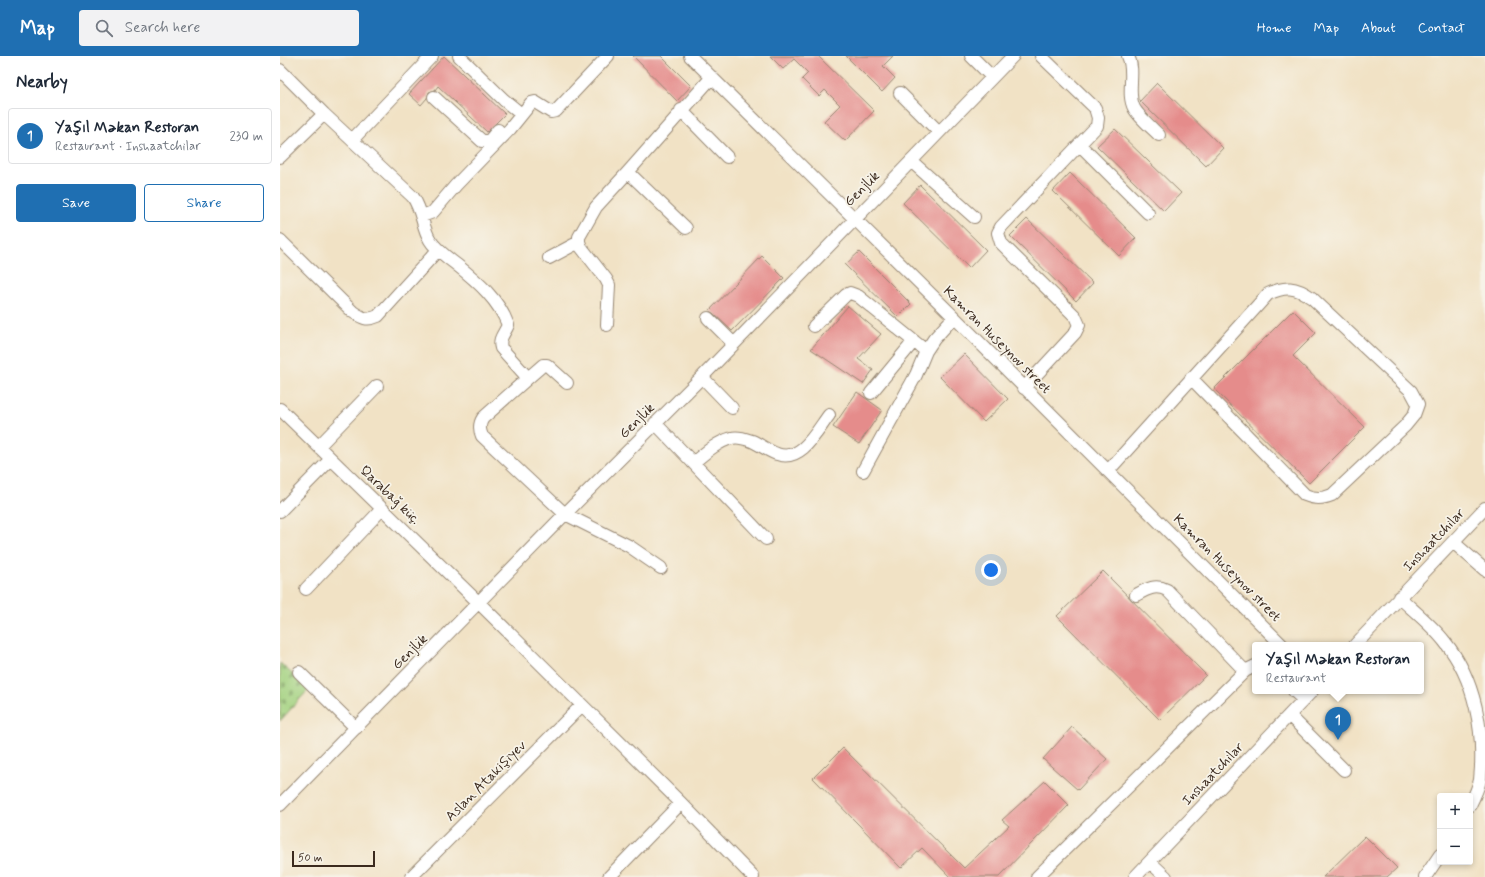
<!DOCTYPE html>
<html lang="en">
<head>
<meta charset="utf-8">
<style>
  :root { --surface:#fff; --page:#f2f2f3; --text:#1f2937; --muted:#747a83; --line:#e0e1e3; --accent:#1f6fb2 }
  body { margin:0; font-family:Mynerve,sans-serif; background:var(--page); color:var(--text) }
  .controls { position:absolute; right:12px; bottom:12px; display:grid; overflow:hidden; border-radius:4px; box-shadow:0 2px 6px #0003 }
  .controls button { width:36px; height:36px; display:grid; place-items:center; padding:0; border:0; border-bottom:1px solid var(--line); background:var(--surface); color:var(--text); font:20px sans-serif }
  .scale { position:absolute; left:12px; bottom:10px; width:83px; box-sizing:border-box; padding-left:4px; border:2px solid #3b2a1e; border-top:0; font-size:11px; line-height:14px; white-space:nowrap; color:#3b2a1e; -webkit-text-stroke:3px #f7f3e8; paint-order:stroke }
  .you { position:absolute; left:711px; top:514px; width:14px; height:14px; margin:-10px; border:3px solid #fff; border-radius:50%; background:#1a73e8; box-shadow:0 0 0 6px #1a73e833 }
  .badge { display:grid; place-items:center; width:26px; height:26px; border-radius:50%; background:var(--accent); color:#fff; font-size:13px; font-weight:700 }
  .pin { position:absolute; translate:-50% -33px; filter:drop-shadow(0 1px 2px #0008) }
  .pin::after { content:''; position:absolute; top:21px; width:14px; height:12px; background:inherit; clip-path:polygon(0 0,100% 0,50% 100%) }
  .popup { position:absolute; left:972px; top:586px; width:172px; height:52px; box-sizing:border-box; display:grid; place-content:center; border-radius:4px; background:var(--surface); filter:drop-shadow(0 1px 3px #0005); font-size:13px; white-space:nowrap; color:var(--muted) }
  .popup b { font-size:15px; color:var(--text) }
  .popup::after { content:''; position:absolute; left:50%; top:100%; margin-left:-8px; border:8px solid transparent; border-top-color:var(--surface) }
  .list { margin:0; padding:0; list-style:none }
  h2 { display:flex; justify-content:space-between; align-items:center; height:52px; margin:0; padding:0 16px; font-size:17px }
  h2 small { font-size:13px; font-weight:400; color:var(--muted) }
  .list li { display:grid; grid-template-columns:26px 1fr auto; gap:12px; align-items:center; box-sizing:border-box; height:56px; margin:0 8px 8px; padding:0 8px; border:1px solid var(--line); border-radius:4px }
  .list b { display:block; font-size:15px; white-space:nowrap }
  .list p { margin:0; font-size:13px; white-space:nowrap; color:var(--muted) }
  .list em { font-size:13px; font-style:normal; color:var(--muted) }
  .actions { display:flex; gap:8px; padding:12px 16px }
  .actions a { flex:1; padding:9px 0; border:1px solid var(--accent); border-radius:4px; text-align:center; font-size:14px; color:var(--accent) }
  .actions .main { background:var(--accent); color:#fff }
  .icon { flex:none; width:22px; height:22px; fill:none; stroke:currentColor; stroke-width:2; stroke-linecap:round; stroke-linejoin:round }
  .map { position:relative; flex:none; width:1205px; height:821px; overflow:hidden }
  header { display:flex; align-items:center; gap:24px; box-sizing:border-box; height:56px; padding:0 20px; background:var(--accent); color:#fff }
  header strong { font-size:19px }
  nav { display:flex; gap:22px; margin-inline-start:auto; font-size:14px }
  .search { width:280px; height:36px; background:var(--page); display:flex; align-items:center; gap:10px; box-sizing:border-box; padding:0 14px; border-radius:4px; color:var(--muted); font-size:15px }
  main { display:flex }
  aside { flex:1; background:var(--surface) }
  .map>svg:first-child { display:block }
</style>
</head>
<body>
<header>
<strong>Map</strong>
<div class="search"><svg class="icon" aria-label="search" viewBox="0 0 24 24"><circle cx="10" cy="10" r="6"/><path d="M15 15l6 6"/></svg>Search here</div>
<nav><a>Home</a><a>Map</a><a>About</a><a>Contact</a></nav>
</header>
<main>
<aside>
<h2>Nearby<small></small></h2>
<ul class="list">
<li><span class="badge">1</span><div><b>Yaşıl Məkan Restoran</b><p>Restaurant · Inshaatchilar</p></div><em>230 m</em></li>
</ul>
<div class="actions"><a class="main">Save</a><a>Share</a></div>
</aside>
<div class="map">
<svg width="1205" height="821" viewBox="0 0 1205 821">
  <defs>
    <pattern id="cemetery-stones" width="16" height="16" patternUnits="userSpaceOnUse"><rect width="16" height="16" fill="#a2d17f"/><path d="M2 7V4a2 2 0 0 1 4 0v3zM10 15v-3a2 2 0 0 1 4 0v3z" fill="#85aa67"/></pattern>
  </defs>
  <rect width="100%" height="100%" fill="#f7f3e8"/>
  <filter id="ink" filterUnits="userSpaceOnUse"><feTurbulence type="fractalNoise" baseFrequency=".025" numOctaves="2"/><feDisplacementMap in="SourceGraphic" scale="8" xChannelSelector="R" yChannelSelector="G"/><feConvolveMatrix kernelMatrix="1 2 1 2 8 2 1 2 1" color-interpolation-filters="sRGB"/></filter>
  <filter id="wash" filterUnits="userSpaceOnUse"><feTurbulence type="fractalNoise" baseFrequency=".012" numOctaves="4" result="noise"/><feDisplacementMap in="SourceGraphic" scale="16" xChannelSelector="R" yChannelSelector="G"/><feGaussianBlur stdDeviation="0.9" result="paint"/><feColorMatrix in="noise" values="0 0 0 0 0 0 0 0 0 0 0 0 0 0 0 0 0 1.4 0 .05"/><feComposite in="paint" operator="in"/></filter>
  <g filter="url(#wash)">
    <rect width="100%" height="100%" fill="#f1e2c5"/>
    <path fill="url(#cemetery-stones)" stroke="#6e7e4e" d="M 0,607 L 29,633 L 0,665 Z"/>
    <g id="blocks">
      <path fill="#e58c8b" d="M 164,0 L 225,58 L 207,76 L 158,30 L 155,34 L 149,36 L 147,42 L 141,49 L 129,38 Z
        M 353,0 L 381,0 L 411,30 L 397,45 Z
        M 490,0 L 538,0 L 594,55 L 565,85 L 544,65 L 560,49 L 545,34 L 539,40 L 522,23 L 528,17 L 514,3 L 503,13 Z
        M 566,0 L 613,0 L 603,10 L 615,22 L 602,36 Z
        M 877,27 L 943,92 L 926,110 L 860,45 Z
        M 835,73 L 901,137 L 884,155 L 817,90 Z
        M 790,117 L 856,182 L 839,200 L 773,135 Z
        M 640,129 L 706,194 L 689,212 L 623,147 Z
        M 747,163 L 813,227 L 796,245 L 730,180 Z
        M 579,196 L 631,248 L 618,261 L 565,209 Z
        M 482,200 L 504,222 L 452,275 L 433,257 L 429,255 Z
        M 568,250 L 601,278 L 578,303 L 593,314 L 583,328 L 531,293 Z
        M 1013,254 L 1036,277 L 1013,300 L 1085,371 L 1029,427 L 934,333 Z
        M 684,298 L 728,343 L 704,366 L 660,321 Z
        M 577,336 L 602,354 L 579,388 L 553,371 Z
        M 823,515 L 926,619 L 880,664 L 777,560 Z
        M 792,671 L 827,703 L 798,734 L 763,703 Z
        M 563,692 L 684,812 L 729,770 L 722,764 L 765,725 L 789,749 L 719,821 L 670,821 L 642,792 L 621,812 L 533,722 Z
        M 1085,780 L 1117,812 L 1107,821 L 1043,821 Z"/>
    </g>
  </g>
  <g filter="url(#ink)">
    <use href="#blocks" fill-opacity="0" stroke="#968672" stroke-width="1"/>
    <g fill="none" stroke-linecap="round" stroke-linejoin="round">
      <g stroke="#968672" stroke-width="14">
        <path id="minor" d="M 179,0 L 224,44 L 241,58
          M 410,0 L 674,261 L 1002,589
          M 691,0 L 712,21
          M 848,0 C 856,16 846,37 854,52 C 858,60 872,72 879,79
          M 0,14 L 44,58 L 133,141 C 143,156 142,171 150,184 C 156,194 168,202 177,209 C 197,225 219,244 228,269 C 225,277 218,282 221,292 L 248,322 L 203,362 C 199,368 199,373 202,380 L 285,458 L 349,490 L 381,512
          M 620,37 L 659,76
          M 154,41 L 202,85 L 209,85 L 218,74
          M 401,54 L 447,101
          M 73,83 L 152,0
          M 800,89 L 868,157
          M 0,101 L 44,58
          M 631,105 L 694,161
          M 348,116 L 406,172
          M 142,160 L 153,156 L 176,129 L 230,73 L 251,47 L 255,46 L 271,56 L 276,55 L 328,0
          M 0,184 L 73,256 C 82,262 87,265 98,260 L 158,194
          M 269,202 L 299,186
          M 428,262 L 454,288
          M 327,269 L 329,229 L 326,223 L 301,191 L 299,186 L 299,181 L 316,151 L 348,116 L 432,21
          M 534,270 L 566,239 L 570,237 L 578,240 L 646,295 L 654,283 L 674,261
          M 422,321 L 452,352
          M 248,322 L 263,309 L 267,309 L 287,327
          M 744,332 L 795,277 L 799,269 L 795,260 L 721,187 L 718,177 L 721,171 L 817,70 L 818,62 L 815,52 L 761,0
          M 591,337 L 634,285
          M 0,353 L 199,547 L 401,747 L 473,821
          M 375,367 L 486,483
          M 39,390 L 97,330
          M 413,407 C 425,397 437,386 452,382 C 458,380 466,383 472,385 C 481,389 488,395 497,398 C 521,407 537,375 549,359
          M 583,415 L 636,319 L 646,295
          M 828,415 L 988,238 C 1005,230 1015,230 1032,242 L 1131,335 L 1138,348 L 1134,359 L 1125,370 L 1052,439 C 1042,443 1035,443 1025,439 L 911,322
          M 0,455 L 51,403
          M 1173,486 L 1205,514
          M 26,533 L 102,453
          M 856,539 C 867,533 875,528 887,534 L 965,615
          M 1119,541 C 1134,555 1153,570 1165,586 C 1195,623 1205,676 1200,724 C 1198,733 1194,741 1190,749
          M 1075,589 L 1205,452
          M 19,616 L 76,672
          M 1014,635 L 1024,644
          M 1009,659 L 1064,714
          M 0,749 L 285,458 L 422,321 L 733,0
          M 870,806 L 886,821
          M 131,821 L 301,650
          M 329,821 L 401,747
          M 757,821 L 965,615 L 975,610
          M 855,821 L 1032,635
          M 1145,821 L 1160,799"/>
      </g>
      <use href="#minor" stroke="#fff" stroke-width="12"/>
    </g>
  </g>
  <g text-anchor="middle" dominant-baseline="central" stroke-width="3.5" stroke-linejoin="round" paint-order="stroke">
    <g font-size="14" fill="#3b2a1e" stroke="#f7f3e8">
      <text transform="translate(582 133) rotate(-45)">Genjlik</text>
      <text transform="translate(717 284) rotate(45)">Kamran Huseynov street</text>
      <text transform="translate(357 365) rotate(-45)">Genjlik</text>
      <text transform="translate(110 439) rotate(44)">Qarabağ küç.</text>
      <text transform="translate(1154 484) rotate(-46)">Inshaatchilar</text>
      <text transform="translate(947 512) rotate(45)">Kamran Huseynov street</text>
      <text transform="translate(130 596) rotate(-45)">Genjlik</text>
      <text transform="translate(933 718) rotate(-46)">Inshaatchilar</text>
      <text transform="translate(206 725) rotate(-45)">Aslan Atakişiyev</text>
    </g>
  </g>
</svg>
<div class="controls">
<button>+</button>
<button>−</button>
</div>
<div class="scale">50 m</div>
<div class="you"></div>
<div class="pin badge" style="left:1058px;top:684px">1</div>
<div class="popup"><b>Yaşıl Məkan Restoran</b>Restaurant</div>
</div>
</main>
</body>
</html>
